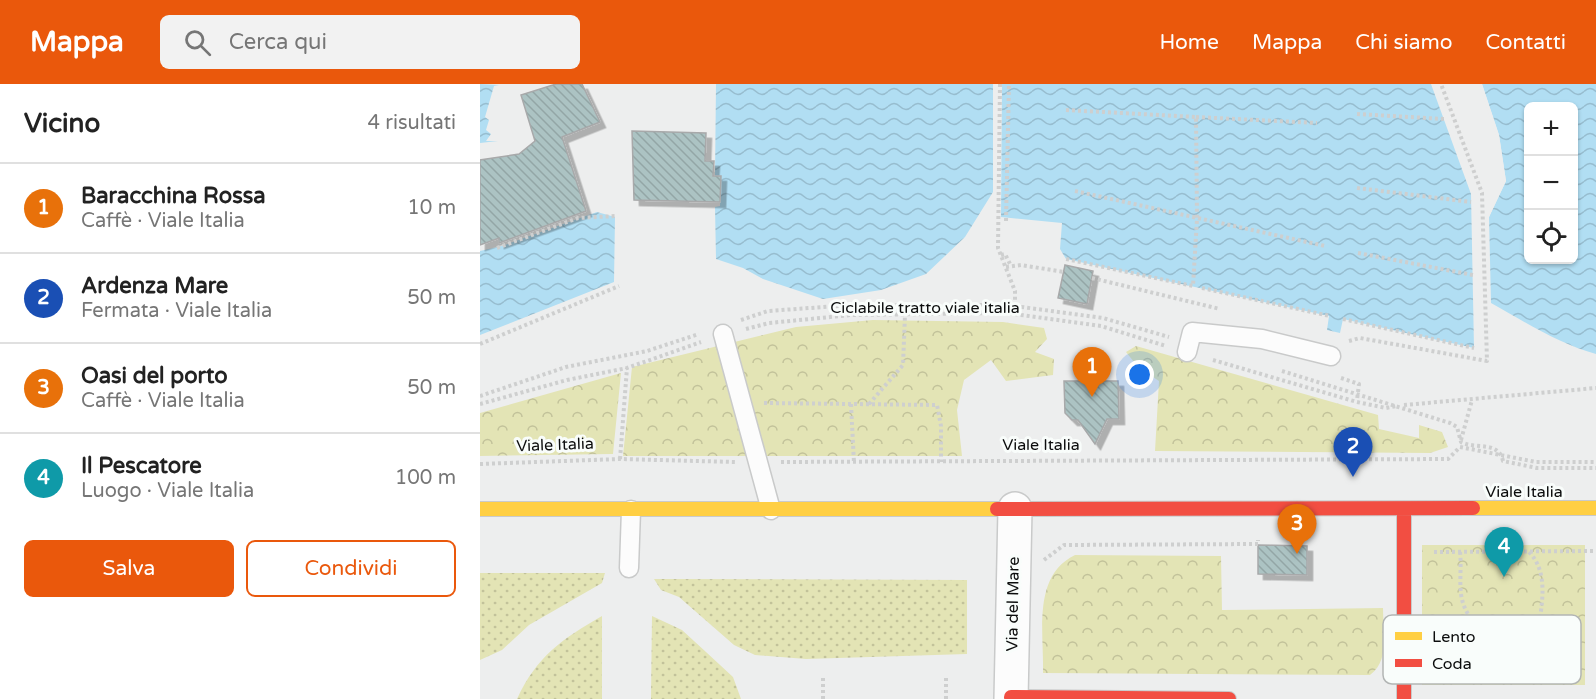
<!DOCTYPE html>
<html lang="it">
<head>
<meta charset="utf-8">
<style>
  :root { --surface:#fff; --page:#f2f2f2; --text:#222; --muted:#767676; --line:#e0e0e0; --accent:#ea580c }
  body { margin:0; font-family:"Varela Round",sans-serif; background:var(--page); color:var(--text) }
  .controls { position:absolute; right:18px; top:18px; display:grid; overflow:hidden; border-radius:9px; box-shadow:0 2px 4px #0004 }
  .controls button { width:54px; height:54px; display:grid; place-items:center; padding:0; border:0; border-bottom:2px solid var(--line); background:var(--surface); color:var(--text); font:30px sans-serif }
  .you { position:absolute; left:660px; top:291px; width:21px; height:21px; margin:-15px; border:4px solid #fff; border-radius:50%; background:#1a73e8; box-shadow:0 0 0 9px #1a73e833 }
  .badge { display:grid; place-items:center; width:39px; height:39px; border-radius:50%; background:var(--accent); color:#fff; font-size:20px; font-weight:700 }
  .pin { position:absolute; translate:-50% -50px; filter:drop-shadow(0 2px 3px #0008) }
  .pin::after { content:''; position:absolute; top:32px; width:21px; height:18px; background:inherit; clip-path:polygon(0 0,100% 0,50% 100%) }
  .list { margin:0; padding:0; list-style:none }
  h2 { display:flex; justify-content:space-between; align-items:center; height:78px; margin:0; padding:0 24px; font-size:26px }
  h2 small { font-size:20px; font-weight:400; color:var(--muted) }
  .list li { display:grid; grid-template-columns:39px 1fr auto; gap:18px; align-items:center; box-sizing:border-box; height:90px; padding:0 24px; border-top:2px solid var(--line) }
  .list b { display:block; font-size:22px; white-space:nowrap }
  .list p { margin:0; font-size:20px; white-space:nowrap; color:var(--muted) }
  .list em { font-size:20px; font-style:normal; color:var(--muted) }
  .actions { display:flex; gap:12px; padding:18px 24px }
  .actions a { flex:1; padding:14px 0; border:2px solid var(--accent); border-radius:9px; text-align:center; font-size:21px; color:var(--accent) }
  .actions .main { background:var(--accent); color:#fff }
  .icon { flex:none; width:33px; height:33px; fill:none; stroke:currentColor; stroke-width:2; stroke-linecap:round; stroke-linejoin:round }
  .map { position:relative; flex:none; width:1116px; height:615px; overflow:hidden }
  header { display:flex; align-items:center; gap:36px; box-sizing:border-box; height:84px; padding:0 30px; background:var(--accent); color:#fff }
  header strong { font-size:28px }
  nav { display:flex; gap:33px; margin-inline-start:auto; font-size:21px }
  .search { width:420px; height:54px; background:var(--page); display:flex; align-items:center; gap:15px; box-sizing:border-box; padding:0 21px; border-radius:9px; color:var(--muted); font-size:22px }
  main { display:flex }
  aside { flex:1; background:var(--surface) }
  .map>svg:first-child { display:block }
</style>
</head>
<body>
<header>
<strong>Mappa</strong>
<div class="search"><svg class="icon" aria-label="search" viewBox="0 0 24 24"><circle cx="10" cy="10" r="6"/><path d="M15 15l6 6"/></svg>Cerca qui</div>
<nav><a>Home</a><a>Mappa</a><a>Chi siamo</a><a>Contatti</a></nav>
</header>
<main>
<aside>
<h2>Vicino<small>4 risultati</small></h2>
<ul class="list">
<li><span class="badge" style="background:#e8710a">1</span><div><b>Baracchina Rossa</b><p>Caffè · Viale Italia</p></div><em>10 m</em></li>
<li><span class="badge" style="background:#1a4fb4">2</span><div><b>Ardenza Mare</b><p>Fermata · Viale Italia</p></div><em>50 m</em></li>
<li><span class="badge" style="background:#e8710a">3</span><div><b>Oasi del porto</b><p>Caffè · Viale Italia</p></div><em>50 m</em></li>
<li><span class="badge" style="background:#0f9aa8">4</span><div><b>Il Pescatore</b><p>Luogo · Viale Italia</p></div><em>100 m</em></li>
</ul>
<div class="actions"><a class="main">Salva</a><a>Condividi</a></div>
</aside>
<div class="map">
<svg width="1116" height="615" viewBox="0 0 1116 615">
  <defs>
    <pattern id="grass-dots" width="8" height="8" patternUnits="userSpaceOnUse" patternTransform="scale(1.5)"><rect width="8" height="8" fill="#e3e4b5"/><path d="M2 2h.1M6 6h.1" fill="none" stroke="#c2c29a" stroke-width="1.8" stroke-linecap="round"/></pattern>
    <pattern id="park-crowns" width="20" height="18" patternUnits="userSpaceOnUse" patternTransform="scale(1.5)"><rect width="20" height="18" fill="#e3e4b5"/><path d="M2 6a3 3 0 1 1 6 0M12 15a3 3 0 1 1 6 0" fill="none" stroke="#c2c29a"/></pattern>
    <pattern id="water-waves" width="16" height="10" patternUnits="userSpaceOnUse" patternTransform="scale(1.5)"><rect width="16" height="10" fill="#b1def3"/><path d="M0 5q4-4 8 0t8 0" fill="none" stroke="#97bdcf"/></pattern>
    <pattern id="building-back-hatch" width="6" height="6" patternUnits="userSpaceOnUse" patternTransform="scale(1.5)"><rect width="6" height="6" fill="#acc3c3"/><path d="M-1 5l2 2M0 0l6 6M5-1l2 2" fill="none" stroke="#93a6a6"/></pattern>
    <filter id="shadow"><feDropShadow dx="5.5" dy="5.5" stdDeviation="0" flood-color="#0004"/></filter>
  </defs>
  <rect width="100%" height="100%" fill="#edeeee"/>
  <path fill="url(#grass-dots)" d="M 0,489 L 125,489 L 122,499 L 49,541 L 22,566 L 0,576 Z
    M 174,495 L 487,496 L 487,570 L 326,575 L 275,571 L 254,561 L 199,513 L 181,506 Z
    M 122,532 L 122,615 L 37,615 C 57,572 82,555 122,532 Z
    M 172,532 L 202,546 L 226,568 L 253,593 L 261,615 L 171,615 Z"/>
  <path fill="url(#park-crowns)" d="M 393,236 L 523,238 L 564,244 L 567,255 L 555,268 L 574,275 L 573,291 L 526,297 L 511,276 L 484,296 L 477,326 L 482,372 L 143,372 L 152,283 L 316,243 Z
    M 656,262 L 898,331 L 899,345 L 939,354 L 939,341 L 962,348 L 968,363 L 950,369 L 675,367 L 679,297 L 658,283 L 646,268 Z
    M 141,289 L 133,370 L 0,372 L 0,329 Z
    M 942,461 L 1105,461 L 1105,601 L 942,601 Z
    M 595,471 L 741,472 L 742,526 L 903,524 C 903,547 910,577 890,591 L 563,589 C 564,548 552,492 595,471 Z"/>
  <path fill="url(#water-waves)" fill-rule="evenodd" d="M 0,0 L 19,1 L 14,2 L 5,33 L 9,36 L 6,46 L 11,50 L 6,57 L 18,57 L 18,81 L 0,116 Z
    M 236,0 L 513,0 L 513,108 L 485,153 L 446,190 L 401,206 L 343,215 L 283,195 L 263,184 L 236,175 L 235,123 L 240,122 L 241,92 L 235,92 Z
    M 522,0 L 951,0 L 991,110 L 994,264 L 863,235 L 860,249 L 847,246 L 849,232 L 586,175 L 580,165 L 582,139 L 521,133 Z
    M 1002,0 L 1116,0 L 1116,270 C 1081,261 1043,237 1011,219 L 1009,133 L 1026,97 L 1019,51 ZM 1048,22 L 1094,22 L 1094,176 L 1048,176 Z
    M 117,128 L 135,133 L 134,198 L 0,251 L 0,167 L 22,162 Z"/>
  <path fill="#edeeee" d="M 999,0 L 1002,0 L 1019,51 L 1026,97 L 1009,133 L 1008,127 L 1023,97 L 1016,51 Z
    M 18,57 L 18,81 L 0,83 L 0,59 Z"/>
  <path fill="url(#building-back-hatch)" stroke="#a8a9aa" stroke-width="1.5" filter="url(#shadow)" d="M 76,0 L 102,0 L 120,38 L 82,53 L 106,127 L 19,159 L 19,154 L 0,161 L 0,76 L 39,70 L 55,57 L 41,11 Z
    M 152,47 L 226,49 L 225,77 L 234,77 L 233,92 L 241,92 L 240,118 L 154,116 Z
    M 585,181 L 613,187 L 607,220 L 578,214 Z
    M 584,297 L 638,297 L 639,335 L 627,335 L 615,360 L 598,336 L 592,336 L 585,329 Z
    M 778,461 L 827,462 L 827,491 L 778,490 Z"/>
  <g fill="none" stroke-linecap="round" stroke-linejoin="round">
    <g stroke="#c9caca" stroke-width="21">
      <path id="lane" d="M 243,250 L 291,426
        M 707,268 L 712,248 L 782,255 L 851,272
        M 149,484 L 151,426"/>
    </g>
    <g stroke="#c9caca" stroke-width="36">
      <path id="street" d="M 531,615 L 535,425"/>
    </g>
    <g stroke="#c9caca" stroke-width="16">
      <path id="slow" d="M 993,424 L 1116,424
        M 0,425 L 517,425"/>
    </g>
    <g stroke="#c9caca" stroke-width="16">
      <path id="jam" d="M 517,425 L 993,424
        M 924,426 L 924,615
        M 531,613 L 749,615"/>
    </g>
    <path stroke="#cecfcf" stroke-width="4" stroke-dasharray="3 3" stroke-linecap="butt" d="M 520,0 L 518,164 L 535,207 L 535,230
      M 586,26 L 716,33 L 717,135 L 713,202 L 586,175
      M 877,30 L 964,35
      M 716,33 L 837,39
      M 877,104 L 991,118
      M 595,107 L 845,162
      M 526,137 L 529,0
      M 17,164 L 98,134 L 136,132
      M 878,169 L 993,191
      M 521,171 L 525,170 L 531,182
      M 526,183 L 541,181 L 584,188
      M 612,194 L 740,225
      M 722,204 L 850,232
      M 863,235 L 994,264
      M 261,236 L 288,227 L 372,221 L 527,221 L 623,234 L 689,253
      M 266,245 L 289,239 L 371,231 L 527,229 L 621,242 L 686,262
      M 869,257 L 880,254 L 1007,277 L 1002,109 L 961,0
      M 0,260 L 139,202
      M 733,276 L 877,318 L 906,324 L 917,322
      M 802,287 L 970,339 L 977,343 L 981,358 C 996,366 1018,356 1023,377 L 1057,384 L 1116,384
      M 861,294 L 879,300 L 877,316
      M 0,312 L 86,283 L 167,267 L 219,250
      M 284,319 L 457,321 L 461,342 L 461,378
      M 0,320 L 87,296 L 147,284 L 221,258
      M 371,320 L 374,379
      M 389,320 L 423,281 L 425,231
      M 924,321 L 1116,304
      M 981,356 L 992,316
      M 140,375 L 147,284
      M 301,378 L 968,375 L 980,363 L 1056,378 L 1116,378
      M 0,380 L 140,375 L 255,378
      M 954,468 L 1116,467
      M 980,468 C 982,484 978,504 983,519 C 995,556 1029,549 1058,546
      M 1049,468 C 1069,488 1062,521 1058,546 L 1094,589 L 1094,601
      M 564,476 L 584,461 L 778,460 L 778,456
      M 343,615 L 343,592
      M 466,615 L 466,594"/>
    <use href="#lane" stroke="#fcfcfc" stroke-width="18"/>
    <use href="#street" stroke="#fcfcfc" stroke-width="33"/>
    <use href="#slow" stroke="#ffcf43" stroke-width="14"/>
    <use href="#jam" stroke="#f24e42" stroke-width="14"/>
  </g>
  <g text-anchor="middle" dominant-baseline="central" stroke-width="6" stroke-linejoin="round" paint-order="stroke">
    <g font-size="16" fill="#0c0d0d" stroke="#f9fdfb">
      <text x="445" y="224">Ciclabile tratto viale italia</text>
      <text transform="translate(75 361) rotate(-2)">Viale Italia</text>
      <text x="561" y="361">Viale Italia</text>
      <text x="1044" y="408">Viale Italia</text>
      <text transform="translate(533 520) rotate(-89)">Via del Mare</text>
    </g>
  </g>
  <rect x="903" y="531" width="198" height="69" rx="9" fill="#f9fdfb" stroke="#b2b5b4" stroke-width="1.5"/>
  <rect x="915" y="548" width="27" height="8" fill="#ffcf43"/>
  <rect x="915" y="575" width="27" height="8" fill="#f24e42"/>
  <g font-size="16" fill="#0c0d0d">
    <text x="952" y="558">Lento</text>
    <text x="952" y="585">Coda</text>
  </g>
</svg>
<div class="controls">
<button>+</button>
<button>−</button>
<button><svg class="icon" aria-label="locate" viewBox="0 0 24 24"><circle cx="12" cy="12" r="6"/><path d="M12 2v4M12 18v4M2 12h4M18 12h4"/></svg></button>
</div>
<div class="you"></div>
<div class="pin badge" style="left:612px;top:313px;background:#e8710a">1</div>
<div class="pin badge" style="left:873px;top:393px;background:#1a4fb4">2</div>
<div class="pin badge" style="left:817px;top:470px;background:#e8710a">3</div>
<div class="pin badge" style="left:1024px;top:493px;background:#0f9aa8">4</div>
</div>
</main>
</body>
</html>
